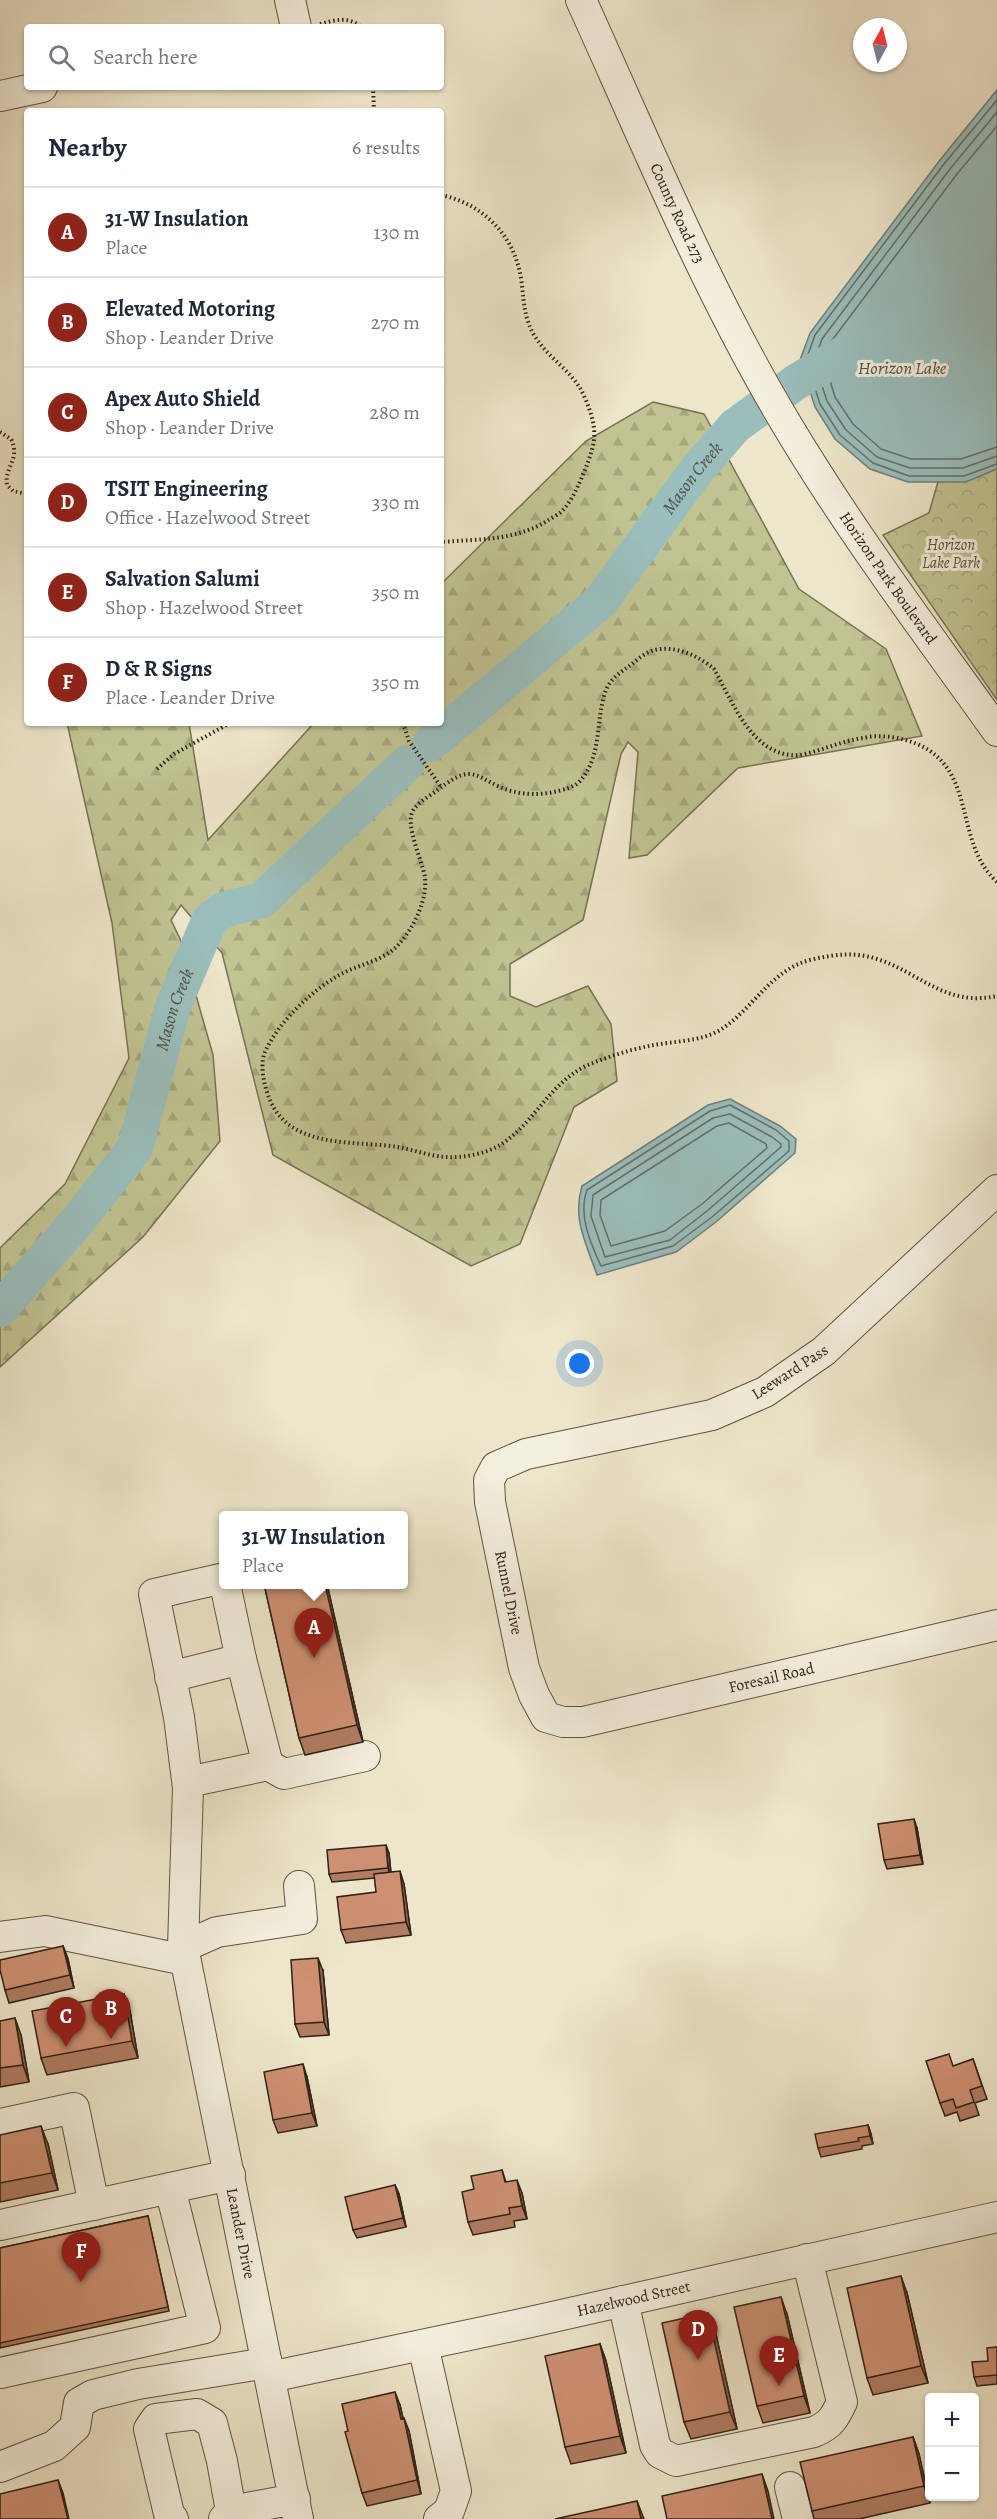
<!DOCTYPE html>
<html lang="en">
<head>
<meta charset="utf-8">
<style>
  :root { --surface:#fff; --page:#f2f2f3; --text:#1f2937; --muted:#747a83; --line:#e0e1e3; --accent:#8f2418 }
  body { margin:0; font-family:Alegreya,serif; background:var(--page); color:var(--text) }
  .controls { position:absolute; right:18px; bottom:18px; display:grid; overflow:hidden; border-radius:6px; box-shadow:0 2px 4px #0004 }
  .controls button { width:54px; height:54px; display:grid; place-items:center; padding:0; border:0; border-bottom:2px solid var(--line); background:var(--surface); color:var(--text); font:30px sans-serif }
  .compass { position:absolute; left:853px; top:18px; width:54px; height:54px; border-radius:50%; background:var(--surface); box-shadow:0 2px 4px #0004; rotate:7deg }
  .you { position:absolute; left:580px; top:1364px; width:21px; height:21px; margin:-15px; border:4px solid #fff; border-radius:50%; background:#1a73e8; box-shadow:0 0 0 9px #1a73e833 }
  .badge { display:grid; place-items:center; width:39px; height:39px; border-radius:50%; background:var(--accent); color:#fff; font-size:20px; font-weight:700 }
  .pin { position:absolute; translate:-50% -50px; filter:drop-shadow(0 2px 3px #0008) }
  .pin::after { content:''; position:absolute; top:32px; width:21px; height:18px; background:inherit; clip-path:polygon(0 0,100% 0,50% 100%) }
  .popup { position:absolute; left:219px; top:1511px; width:189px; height:78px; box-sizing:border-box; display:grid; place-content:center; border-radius:6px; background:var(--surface); filter:drop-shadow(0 2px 4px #0005); font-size:20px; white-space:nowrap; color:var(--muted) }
  .popup b { font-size:22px; color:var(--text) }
  .popup::after { content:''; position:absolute; left:50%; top:100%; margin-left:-12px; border:12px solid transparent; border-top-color:var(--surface) }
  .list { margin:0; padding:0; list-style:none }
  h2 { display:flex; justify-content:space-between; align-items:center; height:78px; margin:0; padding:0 24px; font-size:26px }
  h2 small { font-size:20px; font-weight:400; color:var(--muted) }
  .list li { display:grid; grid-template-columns:39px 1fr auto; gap:18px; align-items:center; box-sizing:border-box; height:90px; padding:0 24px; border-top:2px solid var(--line) }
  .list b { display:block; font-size:22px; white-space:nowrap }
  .list p { margin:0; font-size:20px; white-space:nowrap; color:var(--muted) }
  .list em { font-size:20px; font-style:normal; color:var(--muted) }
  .icon { flex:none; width:33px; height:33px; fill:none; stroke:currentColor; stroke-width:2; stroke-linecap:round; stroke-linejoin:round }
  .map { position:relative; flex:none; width:997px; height:2519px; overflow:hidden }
  .search { position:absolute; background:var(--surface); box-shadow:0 2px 4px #0004; left:24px; top:24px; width:420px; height:66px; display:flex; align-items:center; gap:15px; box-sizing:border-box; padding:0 21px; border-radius:6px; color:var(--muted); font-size:22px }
  .panel { position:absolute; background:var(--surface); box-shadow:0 2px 4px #0004; left:24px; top:108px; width:420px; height:618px; border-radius:6px }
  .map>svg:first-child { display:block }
</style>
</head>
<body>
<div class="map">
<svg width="997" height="2519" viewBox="0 0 997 2519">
  <defs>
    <pattern id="forest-firs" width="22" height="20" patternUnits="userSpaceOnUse" patternTransform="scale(1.5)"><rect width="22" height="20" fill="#c0c392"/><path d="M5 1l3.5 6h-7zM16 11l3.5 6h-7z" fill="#a5a77d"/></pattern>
    <pattern id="park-crowns" width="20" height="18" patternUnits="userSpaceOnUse" patternTransform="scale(1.5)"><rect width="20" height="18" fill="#c0c392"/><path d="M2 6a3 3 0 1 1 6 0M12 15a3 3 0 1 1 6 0" fill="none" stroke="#a5a77d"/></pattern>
  </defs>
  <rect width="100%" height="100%" fill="#ede6ca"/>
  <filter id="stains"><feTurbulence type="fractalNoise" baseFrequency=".00333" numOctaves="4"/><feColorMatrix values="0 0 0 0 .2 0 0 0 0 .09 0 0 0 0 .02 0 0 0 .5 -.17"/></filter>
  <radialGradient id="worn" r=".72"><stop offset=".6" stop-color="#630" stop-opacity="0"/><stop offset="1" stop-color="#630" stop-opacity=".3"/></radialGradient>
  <path fill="url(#forest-firs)" stroke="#787254" stroke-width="1.5" d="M 653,402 L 704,414 L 799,589 L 886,649 L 922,736 L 738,768 L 647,855 L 629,858 L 638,752 L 628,742 L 621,754 L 583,920 L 510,964 L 510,996 L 536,1007 L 588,986 L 611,1024 L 617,1081 L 574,1107 L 520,1244 L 471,1266 L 273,1155 L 222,953 L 181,905 L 171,920 L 180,939 L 213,1055 L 220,1141 L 143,1237 L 0,1367 L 0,1248 L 65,1184 L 129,1058 L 112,923 L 67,723 L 189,723 L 208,840 L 314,723 L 441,723 L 441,584 L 586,441 Z"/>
  <path fill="url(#park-crowns)" stroke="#787254" stroke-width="1.5" d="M 997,426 L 997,700 L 883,535 L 929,513 L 946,454 Z"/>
  <path fill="#9abebc" stroke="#707f7a" stroke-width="1.5" d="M 997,90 L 997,469 L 966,482 L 908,482 L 870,469 L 835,439 L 815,407 L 800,360 L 810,333 L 940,160 Z
    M 730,1099 L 780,1126 L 796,1139 L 795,1153 L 716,1222 L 676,1252 L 597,1275 C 586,1243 572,1219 582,1186 L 708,1105 Z"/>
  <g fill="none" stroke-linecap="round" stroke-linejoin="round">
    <path stroke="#666f69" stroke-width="1.5" d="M 997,100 L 944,164 L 815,335 L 806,360 L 820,404 L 840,435 L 873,463 L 909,476 L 964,476 L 997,464
      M 997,112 L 950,169 L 822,339 L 814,361 L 827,401 L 846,430 L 877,457 L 910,468 L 963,468 L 997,456
      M 997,126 L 957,174 L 830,343 L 824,361 L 835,397 L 853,424 L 881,449 L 911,459 L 961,459 L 997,447
      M 730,1105 L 776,1130 L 789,1141 L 789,1151 L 712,1217 L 673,1246 L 601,1266 C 590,1242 578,1215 587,1190 L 710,1111 Z
      M 730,1114 L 772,1137 L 781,1144 L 781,1147 L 707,1211 L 670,1240 L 605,1257 L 591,1216 L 593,1195 L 713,1118 Z
      M 729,1123 L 766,1144 L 767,1148 L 702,1204 L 665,1231 L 611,1246 L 600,1215 L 601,1200 L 717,1126 Z"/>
    <g stroke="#9abebc" stroke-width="36">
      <path id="s1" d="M 430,744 L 600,602 L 696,471 L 735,426 L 796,382 L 848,351"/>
      <path id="s2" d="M 0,1309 L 74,1225 L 135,1148 L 173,1006 L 209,921 L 223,910 L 262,900 L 407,763"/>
    </g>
    <g stroke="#605243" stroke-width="32">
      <g id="minor">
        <path d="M 290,0 L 296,27"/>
        <path id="s3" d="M 581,0 C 645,141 705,287 784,420 C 848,528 924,629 997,731"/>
        <path d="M 0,96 L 42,87"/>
        <path id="s4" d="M 997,1190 L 824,1351 L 765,1392 L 712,1415 L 526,1454 L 496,1467 L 489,1480 L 490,1502 L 524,1668 L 534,1695 L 546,1717 L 563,1722 L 583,1722 L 997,1625"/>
        <path id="s5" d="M 224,1580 L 224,1578 L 154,1594 L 179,1717 L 188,1788 L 183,1947 L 298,2519"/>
        <path d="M 170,1677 L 241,1659"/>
        <path d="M 268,1765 L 284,1774 L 365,1756"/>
        <path d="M 188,1782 L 268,1765 L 241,1659 L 225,1584"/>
        <path d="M 0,1937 L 45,1931 L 185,1960"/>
        <path d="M 183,1947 L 217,1932 L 302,1919 L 299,1886"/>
        <path d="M 0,2124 L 74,2108 L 94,2205"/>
        <path d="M 0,2225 L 230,2175"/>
        <path d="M 623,2301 L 655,2445 L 660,2453 L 676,2461 L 814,2432 C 831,2425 835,2417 842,2402 L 807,2259"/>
        <path d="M 423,2345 L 456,2491 L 449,2511 L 439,2519"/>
        <path d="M 0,2373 L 205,2328 L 170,2188"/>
        <path id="s6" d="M 270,2377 L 526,2323 L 997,2217"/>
        <path d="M 0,2467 L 54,2446 L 75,2427 L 79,2403 L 93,2395 L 138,2384 L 267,2363"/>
        <path d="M 790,2487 L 798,2519"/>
        <path d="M 231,2511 L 295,2499"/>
        <path d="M 173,2519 L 170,2518 L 149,2429 L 156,2419 L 197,2414 L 212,2423 L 222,2461 L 231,2511 L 224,2519"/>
      </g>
    </g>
    <path stroke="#312016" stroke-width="4" stroke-dasharray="1.5 3" stroke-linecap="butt" d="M 320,24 C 335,20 349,16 361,27
      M 373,87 L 374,111
      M 441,195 C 483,204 514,235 521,278 C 524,298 523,316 534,335 C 548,359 574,371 585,398 C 598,429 597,441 584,472 C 579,484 572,501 562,511 C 558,515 551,518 547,521 C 514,541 478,539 441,542
      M 0,432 L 11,439 C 21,459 4,467 7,485 L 13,491 L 27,494
      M 403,723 L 409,741 L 441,787
      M 157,769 L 174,754 L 230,723
      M 997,882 C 953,842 978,770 917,744 C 900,737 880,734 863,738 C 841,741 821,751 800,755 C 753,759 733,702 714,669 C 699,656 675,645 655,650 C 645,652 636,661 628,667 C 619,673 610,680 606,690 C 595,719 603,755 580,781 C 574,787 566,789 558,791 C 542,795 526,795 511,791 C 475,780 476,760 439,789 C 431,795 420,801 414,809 C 403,823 423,861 425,878 C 427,901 414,927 399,944 C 382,963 356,964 336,977 C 309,993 278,1023 265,1052 C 258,1069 267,1100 278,1114 C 305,1148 360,1141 398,1147 C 414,1150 430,1156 445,1157 C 463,1158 485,1154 500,1145 C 534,1124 550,1082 588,1065 C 607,1057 629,1050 649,1046 C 672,1041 700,1042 720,1030 C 754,1009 771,968 814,959 C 836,954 856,952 877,959 C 921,973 945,1007 997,996"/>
    <use href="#minor" stroke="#f3efdd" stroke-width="30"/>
  </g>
  <path fill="#b07c62" stroke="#312016" stroke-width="1.5" d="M 264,1584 L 327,1584 L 363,1742 L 305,1755 L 299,1738 Z
    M 917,1828 L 923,1864 L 887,1869 L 884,1860 Z
    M 389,1853 L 391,1872 L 404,1884 L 411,1935 L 346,1943 L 341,1930 L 376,1892 L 375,1878 L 332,1882 L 329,1874 Z
    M 63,1946 L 68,1959 L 74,1988 L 9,2003 L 5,1990 Z
    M 323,1971 L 329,2035 L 300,2037 L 295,2024 Z
    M 130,2011 L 138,2058 L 47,2075 L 41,2058 Z
    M 0,2021 L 21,2035 L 29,2082 L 0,2087 Z
    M 973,2059 L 987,2099 L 975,2103 L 979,2115 L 960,2121 L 957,2112 L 945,2116 L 940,2103 L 954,2066 Z
    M 307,2077 L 317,2126 L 278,2133 L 273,2120 Z
    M 868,2125 L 871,2134 L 873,2144 L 862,2146 L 862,2149 L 821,2157 L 818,2148 Z
    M 0,2135 L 48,2144 L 58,2190 L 0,2202 Z
    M 502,2170 L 506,2182 L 522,2193 L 527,2219 L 514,2221 L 515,2227 L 473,2235 L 468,2222 L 474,2189 Z
    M 395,2185 L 399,2194 L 406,2227 L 357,2238 L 353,2230 Z
    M 148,2216 L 169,2311 L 0,2348 L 0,2248 Z
    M 907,2293 L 928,2383 L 873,2395 L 867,2378 Z
    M 787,2314 L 810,2413 L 763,2423 L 757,2406 Z
    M 715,2330 L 737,2429 L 691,2439 L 684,2422 Z
    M 600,2344 L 606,2361 L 626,2453 L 571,2464 L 565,2447 Z
    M 997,2347 L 997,2384 L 977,2386 L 974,2377 L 988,2361 Z
    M 400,2405 L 403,2418 L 409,2431 L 421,2494 L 367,2506 L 362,2493 L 348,2431 Z
    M 913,2437 L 919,2454 L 930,2503 L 859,2519 L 814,2519 L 812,2511 Z"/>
  <path fill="#906550" stroke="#312016" stroke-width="1.5" d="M 325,1584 L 327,1584 L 363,1742 L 357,1725 Z
    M 914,1819 L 917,1828 L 923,1864 L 920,1855 Z
    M 386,1845 L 389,1853 L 391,1877 L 388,1868 Z
    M 400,1871 L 404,1884 L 411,1935 L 406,1922 Z
    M 63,1946 L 68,1959 L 74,1988 L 70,1975 Z
    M 318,1958 L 323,1971 L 329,2035 L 324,2022 Z
    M 124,1994 L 130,2011 L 138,2058 L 132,2041 Z
    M 15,2018 L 21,2035 L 29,2082 L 23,2065 Z
    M 303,2064 L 307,2077 L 317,2126 L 312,2113 Z
    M 868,2125 L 871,2134 L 873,2144 L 870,2136 Z
    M 41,2126 L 48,2144 L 58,2190 L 52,2173 Z
    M 517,2180 L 522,2193 L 527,2219 L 522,2206 Z
    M 395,2185 L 399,2194 L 406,2227 L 403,2218 Z
    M 901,2276 L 907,2293 L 928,2383 L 921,2366 Z
    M 781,2297 L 787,2314 L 810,2413 L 804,2396 Z
    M 708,2313 L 715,2330 L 737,2429 L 730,2412 Z
    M 600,2344 L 606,2361 L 626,2453 L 620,2436 Z
    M 395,2392 L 400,2405 L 406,2432 L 401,2419 Z
    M 404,2418 L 409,2431 L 421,2494 L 417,2480 Z
    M 913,2437 L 919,2454 L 930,2503 L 924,2486 Z
    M 762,2474 L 768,2491 L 774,2519 L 772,2519 Z
    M 58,2480 L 63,2493 L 69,2519 L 68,2519 Z
    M 637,2501 L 644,2519 L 641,2519 Z"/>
  <path fill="#cd9072" stroke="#312016" stroke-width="1.5" d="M 264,1584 L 325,1584 L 357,1725 L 299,1738 Z
    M 914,1819 L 920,1855 L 884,1860 L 878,1824 Z
    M 386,1845 L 388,1868 L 329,1874 L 327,1850 Z
    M 400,1871 L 406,1922 L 341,1930 L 337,1897 L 376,1892 L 374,1874 Z
    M 63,1946 L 70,1975 L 5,1990 L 0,1970 L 0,1960 Z
    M 318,1958 L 324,2022 L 295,2024 L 291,1960 Z
    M 124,1994 L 132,2041 L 41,2058 L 32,2011 Z
    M 15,2018 L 23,2065 L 0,2068 L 0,2021 Z
    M 949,2054 L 953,2066 L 973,2059 L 982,2086 L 970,2090 L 974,2102 L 956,2108 L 953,2099 L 940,2103 L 926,2061 Z
    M 303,2064 L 312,2113 L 273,2120 L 264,2072 Z
    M 868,2125 L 870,2136 L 858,2138 L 859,2141 L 818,2148 L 815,2134 Z
    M 41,2126 L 52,2173 L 0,2183 L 0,2135 Z
    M 502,2170 L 505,2182 L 517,2180 L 522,2206 L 509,2208 L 510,2214 L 468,2222 L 462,2192 L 474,2189 L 471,2176 Z
    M 395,2185 L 403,2218 L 353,2230 L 345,2197 Z
    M 148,2216 L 168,2307 L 0,2343 L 0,2248 Z
    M 901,2276 L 921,2366 L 867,2378 L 847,2288 Z
    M 781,2297 L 804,2396 L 757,2406 L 734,2307 Z
    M 708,2313 L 730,2412 L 684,2422 L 662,2323 Z
    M 600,2344 L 620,2436 L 565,2447 L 545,2356 Z
    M 997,2347 L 997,2375 L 974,2377 L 972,2362 L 988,2361 L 987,2348 Z
    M 395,2392 L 401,2419 L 404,2418 L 417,2480 L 362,2493 L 345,2432 L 348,2431 L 342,2404 Z
    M 913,2437 L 924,2486 L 812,2511 L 800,2462 Z
    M 762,2474 L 772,2519 L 667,2519 L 662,2496 Z
    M 58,2480 L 68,2519 L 0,2519 L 0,2494 Z
    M 637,2501 L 641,2519 L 555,2519 Z"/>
  <g text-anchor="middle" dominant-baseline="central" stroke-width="6" stroke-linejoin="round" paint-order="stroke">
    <g font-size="16" fill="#312016" stroke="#f3efdd">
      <text stroke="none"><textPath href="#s3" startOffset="234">County Road 273</textPath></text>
      <text stroke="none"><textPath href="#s3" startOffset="656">Horizon Park Boulevard</textPath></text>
      <text transform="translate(790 1372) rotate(-33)">Leeward Pass</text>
      <text stroke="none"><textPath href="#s4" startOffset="718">Runnel Drive</textPath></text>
      <text stroke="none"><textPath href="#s4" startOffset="1080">Foresail Road</textPath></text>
      <text stroke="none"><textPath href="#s5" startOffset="722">Leander Drive</textPath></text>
      <text stroke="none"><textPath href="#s6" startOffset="372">Hazelwood Street</textPath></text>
    </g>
    <g font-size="16" font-style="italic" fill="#5c513b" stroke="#f3efdd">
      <text x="951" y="545">Horizon<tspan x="951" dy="18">Lake Park</tspan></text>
    </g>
    <g font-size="18" font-style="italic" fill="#504f48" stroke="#f3efdd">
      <text x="902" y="368">Horizon Lake</text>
      <text stroke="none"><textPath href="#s1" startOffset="376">Mason Creek</textPath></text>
      <text stroke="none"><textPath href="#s2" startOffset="354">Mason Creek</textPath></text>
    </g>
  </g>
  <rect width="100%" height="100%" filter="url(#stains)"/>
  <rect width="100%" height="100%" fill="url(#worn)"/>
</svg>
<div class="controls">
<button>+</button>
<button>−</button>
</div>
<svg class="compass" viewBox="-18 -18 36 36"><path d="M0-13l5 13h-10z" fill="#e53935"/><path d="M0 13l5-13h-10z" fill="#747a83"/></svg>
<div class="you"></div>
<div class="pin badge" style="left:314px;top:1658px">A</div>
<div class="popup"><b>31-W Insulation</b>Place</div>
<div class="pin badge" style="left:111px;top:2039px">B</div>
<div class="pin badge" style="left:66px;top:2047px">C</div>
<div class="pin badge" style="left:698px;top:2360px">D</div>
<div class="pin badge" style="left:779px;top:2386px">E</div>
<div class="pin badge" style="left:81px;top:2282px">F</div>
<div class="search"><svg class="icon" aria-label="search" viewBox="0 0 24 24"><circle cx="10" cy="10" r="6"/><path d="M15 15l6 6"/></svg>Search here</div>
<section class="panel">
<h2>Nearby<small>6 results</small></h2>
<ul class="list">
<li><span class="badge">A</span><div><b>31-W Insulation</b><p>Place</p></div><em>130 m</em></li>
<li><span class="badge">B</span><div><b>Elevated Motoring</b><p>Shop · Leander Drive</p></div><em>270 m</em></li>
<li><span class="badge">C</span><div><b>Apex Auto Shield</b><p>Shop · Leander Drive</p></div><em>280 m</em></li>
<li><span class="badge">D</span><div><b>TSIT Engineering</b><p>Office · Hazelwood Street</p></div><em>330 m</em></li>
<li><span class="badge">E</span><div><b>Salvation Salumi</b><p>Shop · Hazelwood Street</p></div><em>350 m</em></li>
<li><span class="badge">F</span><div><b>D &amp; R Signs</b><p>Place · Leander Drive</p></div><em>350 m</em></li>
</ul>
</section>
</div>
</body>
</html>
